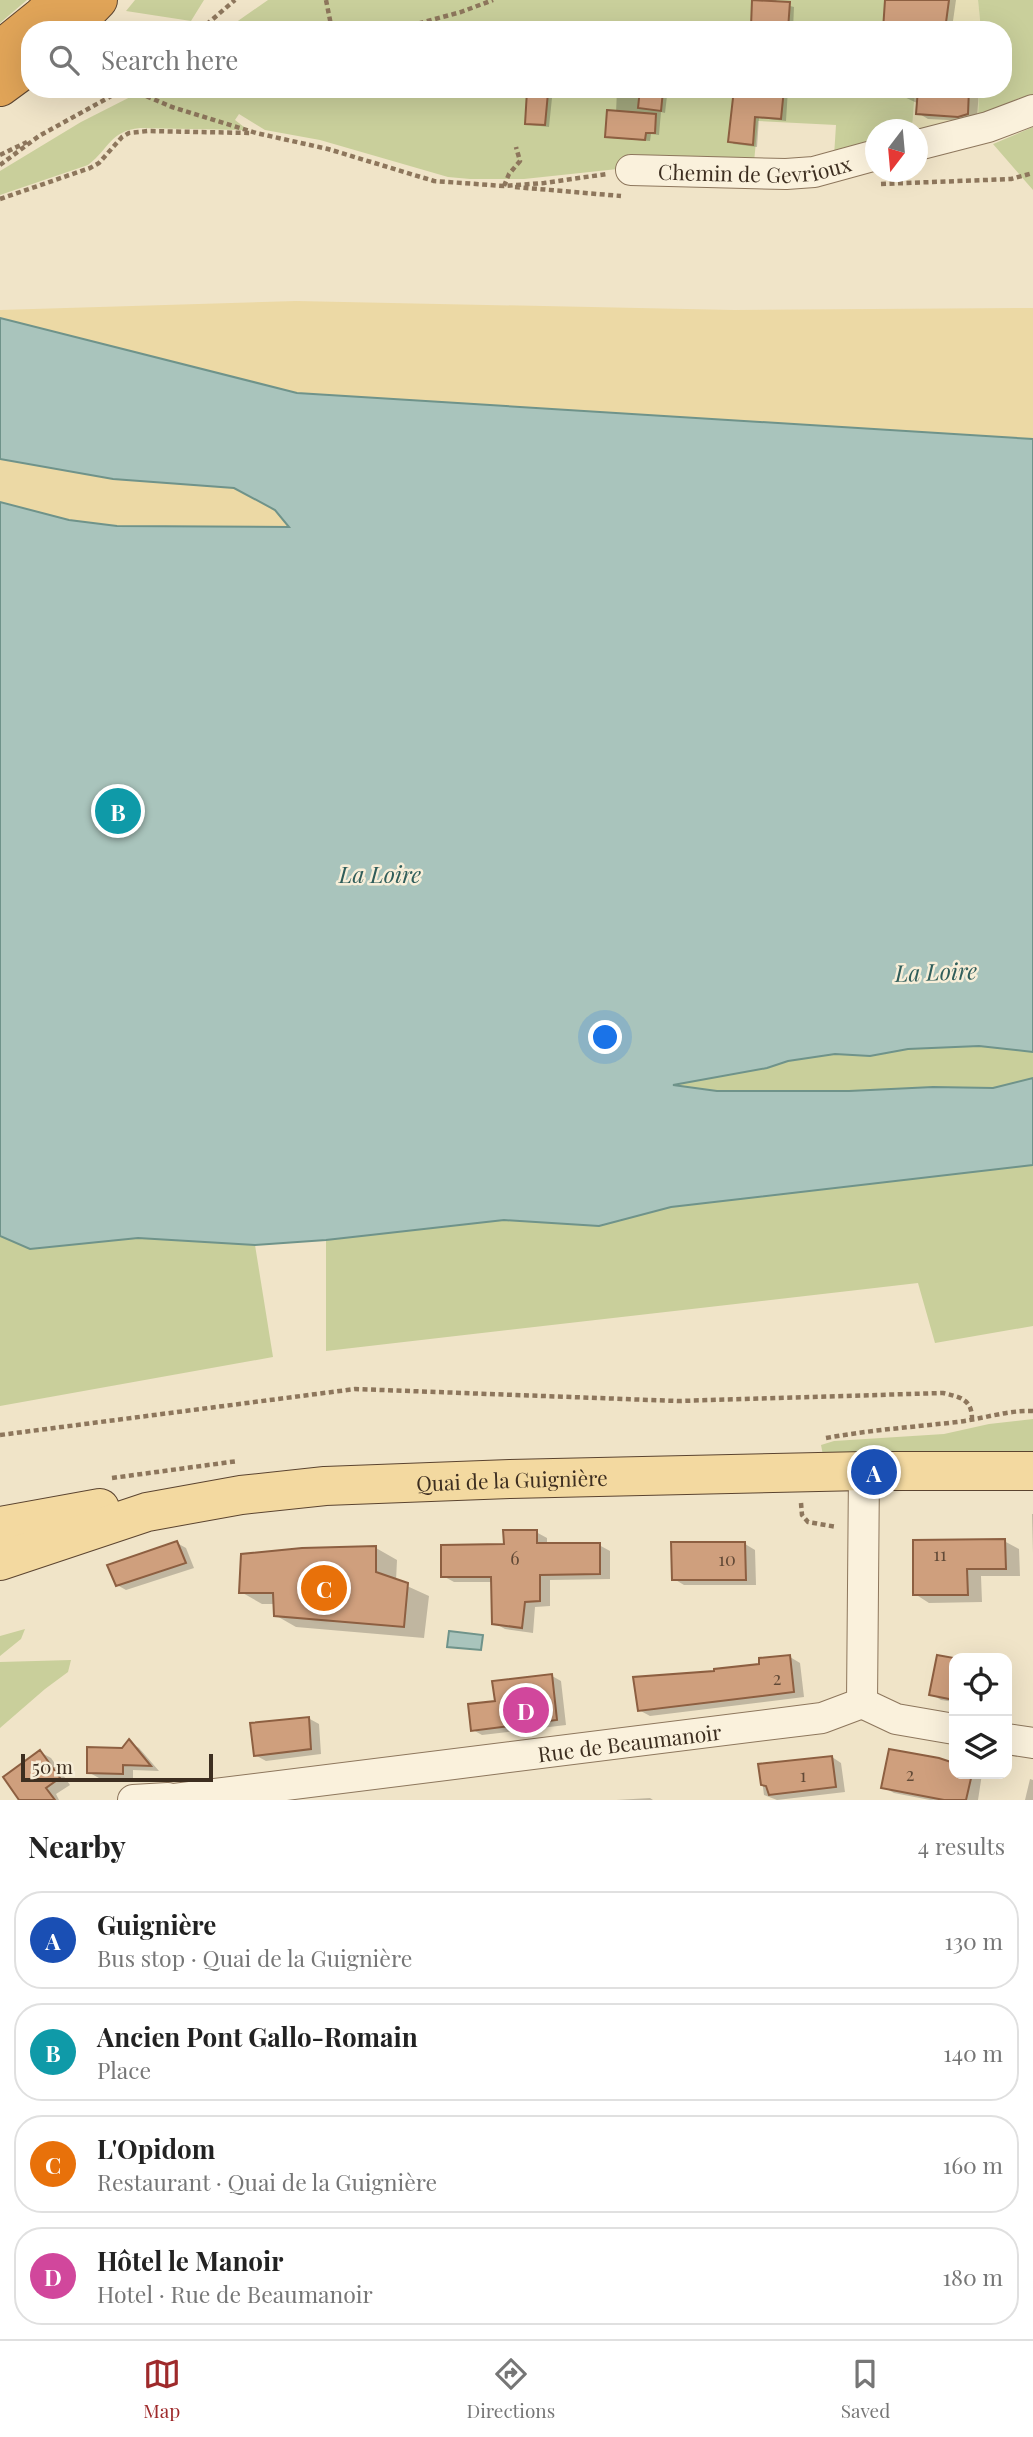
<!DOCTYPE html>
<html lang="en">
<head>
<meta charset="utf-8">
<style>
  :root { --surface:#fff; --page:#f6f6f6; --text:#222; --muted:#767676; --line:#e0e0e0; --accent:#9e2a2b }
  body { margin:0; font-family:"Playfair Display",serif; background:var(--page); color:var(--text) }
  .controls { position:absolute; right:21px; bottom:21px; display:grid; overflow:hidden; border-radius:14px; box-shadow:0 7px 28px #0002 }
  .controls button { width:63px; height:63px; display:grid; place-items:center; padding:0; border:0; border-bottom:2px solid var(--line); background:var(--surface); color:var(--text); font:35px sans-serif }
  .compass { position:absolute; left:865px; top:119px; width:63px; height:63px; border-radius:50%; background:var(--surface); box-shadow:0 7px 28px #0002; rotate:196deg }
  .scale { position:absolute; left:21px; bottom:18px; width:192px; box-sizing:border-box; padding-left:7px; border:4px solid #3d2e20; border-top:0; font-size:19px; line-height:24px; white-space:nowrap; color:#3d2e20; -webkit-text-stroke:5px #f7eed8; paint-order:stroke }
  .you { position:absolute; left:606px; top:1038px; width:24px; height:24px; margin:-18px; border:5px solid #fff; border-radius:50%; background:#1a73e8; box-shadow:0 0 0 10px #1a73e833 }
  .badge { display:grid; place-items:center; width:46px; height:46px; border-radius:50%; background:var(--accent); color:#fff; font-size:23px; font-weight:700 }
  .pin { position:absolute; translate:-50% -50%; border:4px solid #fff; box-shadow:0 2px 7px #0006 }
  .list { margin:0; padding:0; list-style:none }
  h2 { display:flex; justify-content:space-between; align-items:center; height:91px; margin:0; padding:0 28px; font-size:30px }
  h2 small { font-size:23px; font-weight:400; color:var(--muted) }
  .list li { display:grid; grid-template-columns:46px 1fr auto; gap:21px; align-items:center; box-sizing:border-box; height:98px; margin:0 14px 14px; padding:0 14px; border:2px solid var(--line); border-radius:28px }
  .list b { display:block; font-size:26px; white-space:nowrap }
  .list p { margin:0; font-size:23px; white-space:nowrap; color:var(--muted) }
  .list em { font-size:23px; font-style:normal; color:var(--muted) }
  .icon { flex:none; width:38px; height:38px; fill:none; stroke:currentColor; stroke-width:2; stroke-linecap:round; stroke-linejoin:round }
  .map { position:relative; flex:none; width:1033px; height:1800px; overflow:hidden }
  .search { position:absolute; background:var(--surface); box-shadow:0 7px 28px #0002; left:21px; right:21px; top:21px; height:77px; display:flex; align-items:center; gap:18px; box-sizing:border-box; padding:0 24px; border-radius:28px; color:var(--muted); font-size:26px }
  .sheet { height:539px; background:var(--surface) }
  nav { display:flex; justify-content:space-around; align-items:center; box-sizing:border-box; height:98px; border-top:2px solid var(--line); background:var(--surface); font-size:19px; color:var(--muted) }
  nav a { display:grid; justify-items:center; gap:4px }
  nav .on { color:var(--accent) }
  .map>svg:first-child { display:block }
</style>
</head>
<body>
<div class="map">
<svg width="1033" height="1800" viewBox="0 0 1033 1800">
  <rect width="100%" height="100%" fill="#f0e4c8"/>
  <path fill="#e6deb5" d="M 922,0 L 978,0 L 981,30 L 920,30 Z
    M 915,89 L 979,89 L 978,117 L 918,133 L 918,130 L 912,130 Z"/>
  <path fill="#c9cf9b" d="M 0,0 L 27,0 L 0,23 Z
    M 135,0 L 204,0 L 191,21 L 126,11 Z
    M 268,0 L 922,0 L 920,30 L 225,30 Z
    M 978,0 L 1033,0 L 1033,96 L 1019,98 L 978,117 L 979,89 L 1003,89 L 1003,30 L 981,30 Z
    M 146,89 L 915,89 L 912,129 L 876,130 L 875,145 L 834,156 L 836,125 L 758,121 L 754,162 L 628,154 L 627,168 L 524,179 L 470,179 L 448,177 L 320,140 L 265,130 L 239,114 L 235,120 L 244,127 L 243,130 L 140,128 C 110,131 110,148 88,165 L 0,195 L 0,171 L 81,122 Z
    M 1033,127 L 1033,190 L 993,144 Z
    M 979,1046 L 1033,1052 L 1033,1078 L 993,1088 L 933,1087 L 849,1091 L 717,1091 L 670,1085 L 767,1068 L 788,1061 L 835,1054 L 870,1056 L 908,1049 Z
    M 1033,1165 L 1033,1326 L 935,1343 L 918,1283 L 326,1351 L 326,1240 L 504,1220 L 599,1226 L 671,1207 Z
    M 0,1236 L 30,1249 L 138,1238 L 255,1245 L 273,1357 L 0,1406 Z
    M 1033,1419 L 1033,1460 L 823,1455 L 821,1445 L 834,1441 L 944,1434 L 989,1424 Z
    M 25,1629 L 21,1639 L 0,1656 L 0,1636 Z
    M 71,1660 L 68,1672 L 45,1689 L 0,1728 L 0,1662 Z"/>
  <path fill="#ecd9a5" d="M 296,301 L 734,310 L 1033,308 L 1033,439 L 297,393 L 0,318 L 0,310 Z
    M 0,459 L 113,479 L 234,488 L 275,510 L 290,527 L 117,526 L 69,520 L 0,502 Z"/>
  <path fill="#a9c4bc" stroke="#6f938a" stroke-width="2" d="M 0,318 L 297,393 L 1033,439 L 1033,1052 L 979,1046 L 908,1049 L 870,1056 L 835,1054 L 788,1061 L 767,1068 L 673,1085 L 717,1091 L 849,1091 L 933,1087 L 993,1088 L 1033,1078 L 1033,1165 L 671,1207 L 599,1226 L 504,1220 L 326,1240 L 255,1245 L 138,1238 L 30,1249 L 0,1236 L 0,502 L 69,520 L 117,526 L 289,527 L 275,510 L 234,488 L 113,479 L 0,459 Z
    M 449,1631 L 483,1635 L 481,1650 L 447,1647 Z"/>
  <path fill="#0003" d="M 753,0 L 776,0 L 778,3 L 794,7 L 793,30 L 751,30 Z
    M 896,0 L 956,0 L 952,28 L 933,30 Z
    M 617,89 L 664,89 L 664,94 L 667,96 L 665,113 L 661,112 L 659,135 L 651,134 L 650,141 L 611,138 L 607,136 L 616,113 Z
    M 746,89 L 788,89 L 786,121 L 759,118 L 757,147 L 734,144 L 729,141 Z
    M 897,89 L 979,89 L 977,119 L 968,121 L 928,119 L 918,113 L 919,104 L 896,93 Z
    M 547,95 L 552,98 L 549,127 L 531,125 L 526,123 Z
    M 1032,1514 L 1033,1514 L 1033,1555 L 1033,1554 Z
    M 536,1532 L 547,1538 L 547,1545 L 599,1545 L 610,1551 L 610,1579 L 550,1580 L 550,1606 L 535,1607 L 533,1633 L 505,1629 L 494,1623 L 493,1582 L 454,1582 L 443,1576 Z
    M 1004,1541 L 1019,1549 L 1020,1576 L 981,1576 L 982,1602 L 929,1603 L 915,1594 Z
    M 177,1543 L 186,1548 L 194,1568 L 126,1590 L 117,1585 Z
    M 745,1544 L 755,1550 L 756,1585 L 684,1585 L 674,1579 Z
    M 376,1548 L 397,1560 L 396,1581 L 429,1596 L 424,1638 L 296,1627 L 275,1615 L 275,1604 L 262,1604 L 241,1592 Z
    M 790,1657 L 800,1663 L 804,1697 L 650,1716 L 639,1710 L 715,1673 L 761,1666 Z
    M 938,1657 L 954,1659 L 954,1702 L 941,1700 L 931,1694 Z
    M 1007,1671 L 1010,1673 L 1007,1693 Z
    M 552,1676 L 561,1681 L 566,1725 L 482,1735 L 473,1730 L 497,1702 Z
    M 308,1718 L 319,1724 L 321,1754 L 266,1761 L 255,1755 Z
    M 129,1742 L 139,1748 L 159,1771 L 133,1770 L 133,1779 L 99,1778 L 88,1772 L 123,1750 Z
    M 891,1751 L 954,1765 L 954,1774 L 982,1774 L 978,1800 L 930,1800 L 894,1793 L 883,1787 Z
    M 40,1752 L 51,1758 L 70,1785 L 56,1794 L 59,1800 L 21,1800 Z
    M 832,1757 L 841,1763 L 845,1792 L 777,1800 L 764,1795 L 760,1765 Z
    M 1030,1779 L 1033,1780 L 1033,1800 L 1025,1800 Z
    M 650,1798 L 653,1800 L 616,1800 Z"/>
  <path fill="#cf9f7d" stroke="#8d5f41" stroke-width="2" d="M 752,0 L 790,2 L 788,29 L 751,27 Z
    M 885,0 L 949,0 L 945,30 L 883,30 Z
    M 640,89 L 663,91 L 661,111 L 638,108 Z
    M 734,89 L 784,89 L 781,119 L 755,117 L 753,145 L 728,142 Z
    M 918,89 L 969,89 L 968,114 L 958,117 L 916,114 Z
    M 527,91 L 548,93 L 545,125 L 525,124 Z
    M 607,110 L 656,114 L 655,133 L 646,133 L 645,140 L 605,137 Z
    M 503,1530 L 537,1530 L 537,1543 L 600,1543 L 600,1574 L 540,1575 L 540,1601 L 525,1602 L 522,1628 L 492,1624 L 491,1577 L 441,1577 L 441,1545 L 504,1544 Z
    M 1005,1539 L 1006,1569 L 967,1569 L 968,1595 L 913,1595 L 913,1540 Z
    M 177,1541 L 186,1563 L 116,1586 L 107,1565 Z
    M 671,1542 L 745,1542 L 746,1580 L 672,1580 Z
    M 376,1546 L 376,1572 L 408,1583 L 404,1627 L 274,1616 L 273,1593 L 239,1593 L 241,1554 L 302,1548 Z
    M 790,1655 L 794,1692 L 638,1711 L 633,1677 L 714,1671 L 714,1669 L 759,1664 L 759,1658 Z
    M 937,1655 L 954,1658 L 954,1700 L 929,1695 Z
    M 552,1674 L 557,1720 L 471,1731 L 468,1704 L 495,1701 L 492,1681 Z
    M 309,1717 L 311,1749 L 254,1756 L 250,1723 Z
    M 129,1739 L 151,1766 L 123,1765 L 123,1774 L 87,1773 L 87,1747 L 122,1748 Z
    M 889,1749 L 939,1758 L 954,1763 L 954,1774 L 972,1774 L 966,1800 L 944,1800 L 881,1788 Z
    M 40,1750 L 60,1778 L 46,1788 L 55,1800 L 19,1800 L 3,1777 Z
    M 832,1756 L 836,1787 L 769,1795 L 766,1786 L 761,1785 L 758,1764 Z"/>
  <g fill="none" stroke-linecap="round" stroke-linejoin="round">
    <g stroke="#8d765c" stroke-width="32">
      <g id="minor">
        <path d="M 918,145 L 988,127 L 1033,110"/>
        <path id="s1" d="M 631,170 L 786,174 L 814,172 L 876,155"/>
        <path d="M 862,1703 L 896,1719 L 954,1729"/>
        <path d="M 1007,1739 L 1033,1743"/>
        <path d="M 133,1800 L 168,1798"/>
        <path id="s2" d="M 166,1800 L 822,1718 L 862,1703 L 864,1471"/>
      </g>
    </g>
    <g stroke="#5b4430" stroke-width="40">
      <g id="major">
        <path d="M 0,1526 L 100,1508"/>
        <path id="s3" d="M 0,1561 L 147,1512 L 241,1495 L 325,1486 L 510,1479 L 864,1471 L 1033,1471"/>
      </g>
    </g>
    <g stroke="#5b4430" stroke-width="40">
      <path id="highway" d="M 69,30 L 98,0
        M 0,50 L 42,16 L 58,0
        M 0,87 L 30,65"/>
    </g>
    <path stroke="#8d765c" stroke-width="4.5" stroke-dasharray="5 3.5" stroke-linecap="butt" d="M 326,0 L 332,30
      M 200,30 L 235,0
      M 394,30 L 461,12 L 493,0
      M 142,89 L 146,96 L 172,107 L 256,133 L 328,149 L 434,181 L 504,186 L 544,183 L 607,174
      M 0,155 L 27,142
      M 0,165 L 39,136 L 124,89
      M 881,184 L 1011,179 L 1033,173
      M 504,186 L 509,174 L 520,161 L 516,147
      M 515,187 L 621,196
      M 0,199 L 90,168 L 99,163 L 122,137 L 129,133 L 148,131 L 251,133
      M 0,1435 L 355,1389 L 678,1401 L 943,1393 C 960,1397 972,1399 972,1419
      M 826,1438 C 870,1430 913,1427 957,1422 C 983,1419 1007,1410 1033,1411
      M 112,1478 L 238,1461
      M 801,1503 L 802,1515 L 808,1522 L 837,1527"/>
    <use href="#minor" stroke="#faf1dc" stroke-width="30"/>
    <use href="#major" stroke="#f3d9a0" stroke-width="38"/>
    <use href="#highway" stroke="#e0a458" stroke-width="38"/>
  </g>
  <g text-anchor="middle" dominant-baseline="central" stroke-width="5" stroke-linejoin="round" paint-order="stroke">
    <g font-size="18" fill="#624a37">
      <text x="940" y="1554">11</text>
      <text x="515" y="1558">6</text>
      <text x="727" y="1559">10</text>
      <text x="777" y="1678">2</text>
      <text x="910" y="1774">2</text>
      <text x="803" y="1775">1</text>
    </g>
    <g font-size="21" fill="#3d2e20" stroke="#f7eed8">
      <text stroke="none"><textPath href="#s1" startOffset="124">Chemin de Gevrioux</textPath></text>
      <text stroke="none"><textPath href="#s3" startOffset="522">Quai de la Guignière</textPath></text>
      <text stroke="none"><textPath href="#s2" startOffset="467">Rue de Beaumanoir</textPath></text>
    </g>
    <g font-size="23" font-style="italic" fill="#2f5d5a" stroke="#f7eed8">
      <text x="380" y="873">La Loire</text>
      <text transform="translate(936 971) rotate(-2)">La Loire</text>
    </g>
  </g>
</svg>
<div class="controls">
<button><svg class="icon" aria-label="locate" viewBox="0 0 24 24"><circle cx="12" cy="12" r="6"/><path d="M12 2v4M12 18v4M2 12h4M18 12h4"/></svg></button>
<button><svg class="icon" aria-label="layers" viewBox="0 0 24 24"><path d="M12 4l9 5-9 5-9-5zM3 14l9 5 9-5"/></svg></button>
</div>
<svg class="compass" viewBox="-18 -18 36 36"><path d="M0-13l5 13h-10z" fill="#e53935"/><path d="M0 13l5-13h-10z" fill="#767676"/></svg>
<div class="scale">50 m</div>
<div class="you"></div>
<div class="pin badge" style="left:874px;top:1472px;background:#1a4fb4">A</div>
<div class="pin badge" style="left:118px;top:811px;background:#0f9aa8">B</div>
<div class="pin badge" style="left:324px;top:1588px;background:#e8710a">C</div>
<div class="pin badge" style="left:526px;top:1710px;background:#d1479c">D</div>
<div class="search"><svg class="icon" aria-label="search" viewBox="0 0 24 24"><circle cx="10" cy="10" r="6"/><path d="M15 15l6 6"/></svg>Search here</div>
</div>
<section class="sheet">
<h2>Nearby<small>4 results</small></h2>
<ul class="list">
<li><span class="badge" style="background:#1a4fb4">A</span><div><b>Guignière</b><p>Bus stop · Quai de la Guignière</p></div><em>130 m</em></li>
<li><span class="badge" style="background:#0f9aa8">B</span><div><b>Ancien Pont Gallo-Romain</b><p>Place</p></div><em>140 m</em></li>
<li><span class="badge" style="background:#e8710a">C</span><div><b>L'Opidom</b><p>Restaurant · Quai de la Guignière</p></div><em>160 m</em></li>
<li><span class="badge" style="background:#d1479c">D</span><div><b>Hôtel le Manoir</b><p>Hotel · Rue de Beaumanoir</p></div><em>180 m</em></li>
</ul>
</section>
<nav>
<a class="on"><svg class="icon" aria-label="map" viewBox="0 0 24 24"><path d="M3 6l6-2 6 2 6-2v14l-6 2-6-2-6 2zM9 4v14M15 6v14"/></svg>Map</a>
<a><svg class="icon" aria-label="directions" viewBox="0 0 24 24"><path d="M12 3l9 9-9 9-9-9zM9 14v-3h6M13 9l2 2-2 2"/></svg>Directions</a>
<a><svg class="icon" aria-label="saved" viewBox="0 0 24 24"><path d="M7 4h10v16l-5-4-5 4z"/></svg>Saved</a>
</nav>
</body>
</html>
